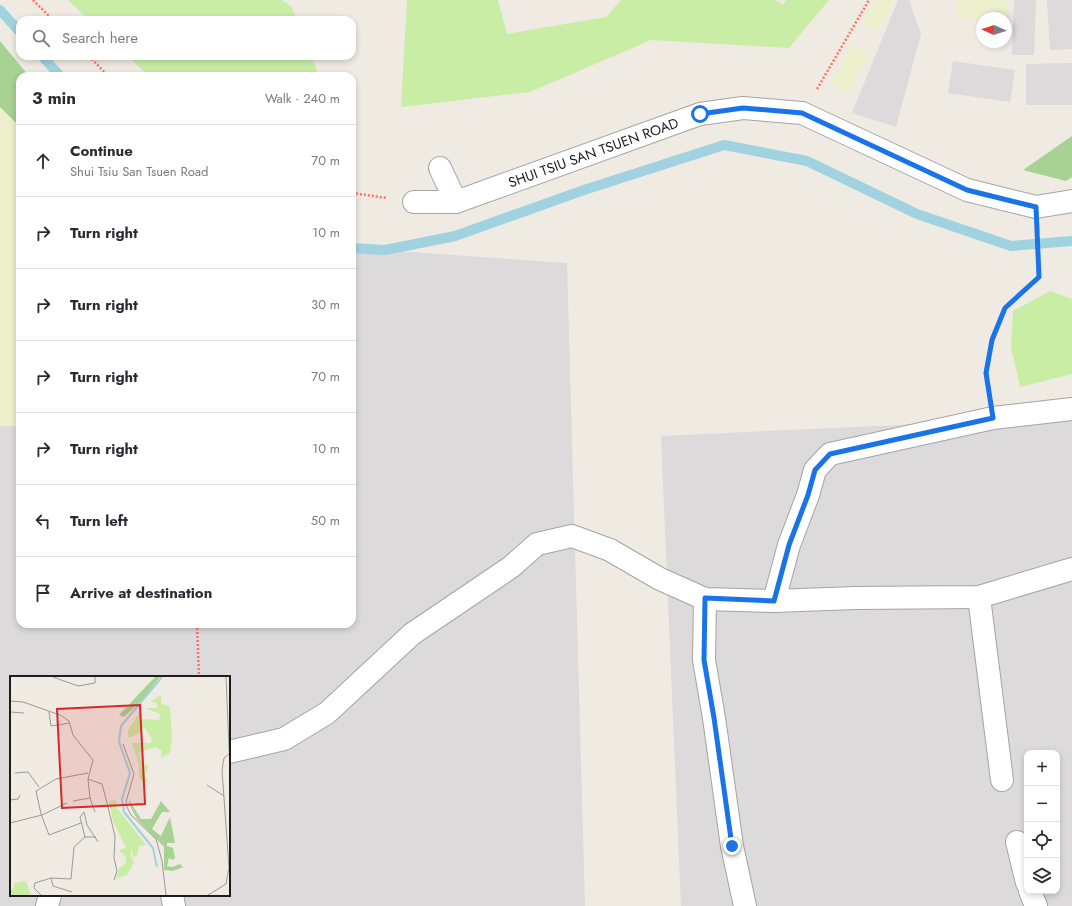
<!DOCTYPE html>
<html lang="en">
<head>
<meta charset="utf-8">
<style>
  :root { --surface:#fff; --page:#f7f7f7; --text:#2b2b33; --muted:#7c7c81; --line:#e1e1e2 }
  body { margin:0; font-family:Jost,sans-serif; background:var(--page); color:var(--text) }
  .controls { position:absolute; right:12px; bottom:12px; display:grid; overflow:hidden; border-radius:8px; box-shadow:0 2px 6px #0003 }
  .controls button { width:36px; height:36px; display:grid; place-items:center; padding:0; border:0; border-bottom:1px solid var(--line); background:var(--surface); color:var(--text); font:20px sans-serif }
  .compass { position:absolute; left:976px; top:12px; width:36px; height:36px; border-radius:50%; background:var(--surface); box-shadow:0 2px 6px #0003; rotate:273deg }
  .stop { position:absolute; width:12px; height:12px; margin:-9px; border:3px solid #1a73e8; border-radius:50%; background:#fff }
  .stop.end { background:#1a73e8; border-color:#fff; box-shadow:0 1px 4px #0008 }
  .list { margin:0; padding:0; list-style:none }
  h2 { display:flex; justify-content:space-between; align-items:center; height:52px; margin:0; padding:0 16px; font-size:17px }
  h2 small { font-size:13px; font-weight:400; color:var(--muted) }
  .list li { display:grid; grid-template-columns:26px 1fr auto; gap:12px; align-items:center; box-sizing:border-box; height:72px; padding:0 16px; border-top:1px solid var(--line) }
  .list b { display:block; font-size:15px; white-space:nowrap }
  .list p { margin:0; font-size:13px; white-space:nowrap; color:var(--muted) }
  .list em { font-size:13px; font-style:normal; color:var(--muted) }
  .icon { flex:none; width:22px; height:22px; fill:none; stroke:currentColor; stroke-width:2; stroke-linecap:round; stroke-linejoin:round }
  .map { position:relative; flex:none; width:1072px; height:906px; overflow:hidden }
  .search { position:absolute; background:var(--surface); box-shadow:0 2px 6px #0003; left:16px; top:16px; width:340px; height:44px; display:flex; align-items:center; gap:10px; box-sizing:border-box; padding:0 14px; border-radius:12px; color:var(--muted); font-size:15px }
  .panel { position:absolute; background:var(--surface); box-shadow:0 2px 6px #0003; left:16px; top:72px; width:340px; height:556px; border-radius:12px }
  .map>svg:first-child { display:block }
</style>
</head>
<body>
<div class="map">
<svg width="1072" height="906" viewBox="0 0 1072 906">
  <rect width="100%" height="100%" fill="#efebe3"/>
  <path fill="#dcdada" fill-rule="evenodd" d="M 898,0 L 909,0 L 921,34 L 896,127 L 852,113 Z
    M 1014,0 L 1036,0 L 1034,55 L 1012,55 Z
    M 1047,0 L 1072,0 L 1072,49 L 1050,50 Z
    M 953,61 L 1015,70 L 1010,102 L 948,93 Z
    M 1072,63 L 1072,105 L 1026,105 L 1026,64 Z
    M 352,248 L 567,263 L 585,906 L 0,906 L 0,426 L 20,426 L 20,624 L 352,624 ZM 11,677 L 229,677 L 229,895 L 11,895 Z
    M 1072,417 L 1072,906 L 681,906 L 661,436 ZM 1027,753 L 1057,753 L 1057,891 L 1027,891 Z"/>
  <path fill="#edf0cc" d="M 877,0 L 896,0 L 878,31 L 863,23 Z
    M 958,0 L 1008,0 L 1007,21 L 1006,18 L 982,18 L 982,19 L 957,18 Z
    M 852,45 L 869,55 L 847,92 L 830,82 Z
    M 0,107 L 20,127 L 20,426 L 0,426 Z"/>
  <path fill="#c9eda5" d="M 68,0 L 282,0 L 291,6 L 297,20 L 89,20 Z
    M 407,0 L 498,0 L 507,34 L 606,17 L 621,0 L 775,0 L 783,5 L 786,0 L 829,0 L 789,48 L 651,40 L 530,92 L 401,107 Z
    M 127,56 L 311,56 L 319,76 L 149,76 Z
    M 1050,291 L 1072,299 L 1072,374 L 1020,387 L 1011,347 L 1013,311 Z"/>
  <path fill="#a7d294" d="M 0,41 L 29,76 L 20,76 L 20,127 L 0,107 Z
    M 1072,136 L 1072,177 L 1066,181 L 1023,170 Z"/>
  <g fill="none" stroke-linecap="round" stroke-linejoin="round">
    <path stroke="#a0d2e0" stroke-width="10" d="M 0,10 L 20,32
      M 42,56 L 60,76
      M 352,248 L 385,250 L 455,236 L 584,190 L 724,145 L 807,161 L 917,214 L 1011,246 L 1072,241"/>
    <g stroke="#a4a4a4" stroke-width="24">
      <g id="minor">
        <path d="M 440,168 L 456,202"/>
        <path id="s1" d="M 414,202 L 456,202 L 700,114 L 743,108 L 802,113 L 967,190 L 1036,207 L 1072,201"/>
        <path d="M 979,597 L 1002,780"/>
        <path d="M 705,599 L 704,660 L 714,718 L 732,846 L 745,906"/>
        <path d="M 774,601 L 789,545 L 808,495 L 815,470 L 830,454 L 993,418 L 1072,409"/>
        <path d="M 229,752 L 284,739 L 327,713 L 412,634 L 511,567 L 537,544 L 572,536 L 610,550 L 660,579 L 705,599 L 774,601 L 855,598 L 979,597 L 1072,569"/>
        <path d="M 1017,842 L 1027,883"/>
        <path d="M 1030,891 L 1036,906"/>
        <path d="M 172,895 L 174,906"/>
        <path d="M 47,906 L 50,895"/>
      </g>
    </g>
    <path stroke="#ff7264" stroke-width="2.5" stroke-dasharray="2 2" stroke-linecap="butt" d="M 33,0 L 53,20
      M 89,56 L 108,76
      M 817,89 L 869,0
      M 352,193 L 387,198
      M 989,390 L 986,373 L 992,340 L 1005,308 L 1039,277 L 1037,234
      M 197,624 L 199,677"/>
    <use href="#minor" stroke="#fff" stroke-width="22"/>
  </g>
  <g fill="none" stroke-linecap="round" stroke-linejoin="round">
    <path stroke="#1a73e8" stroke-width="5" d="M 700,114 L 743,108 L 802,113 L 967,190 L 1036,207 L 1039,277 L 1005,308 L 992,340 L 986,373 L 993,418 L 830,454 L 815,470 L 808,495 L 789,545 L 774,601 L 705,598 L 704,660 L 714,718 L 732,846"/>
  </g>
  <g text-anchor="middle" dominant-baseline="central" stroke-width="4" stroke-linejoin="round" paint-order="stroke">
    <g font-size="14" fill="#1d1d1d" stroke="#fff">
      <text stroke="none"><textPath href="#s1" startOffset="188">SHUI TSIU SAN TSUEN ROAD</textPath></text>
    </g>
  </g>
  <g transform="translate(10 676)">
    <rect width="220" height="220" fill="#efebe3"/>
    <path d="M 151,19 L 151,27 L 160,31 L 162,62 L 160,77 L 151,82 L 152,75 L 145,71 L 129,76 L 131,85 L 139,91 L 134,101 L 138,103 L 136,107 L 129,102 L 129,89 L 122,67 L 141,67 L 142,63 L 134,51 L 131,56 L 118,62 L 118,54 L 131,35 L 131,43 L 149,44 L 150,38 L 135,32 L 147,32 L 147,27 L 140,26 ZM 106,124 L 107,132 L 136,169 L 129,170 L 127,180 L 123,181 L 122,174 L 120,177 L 124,187 L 117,199 L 106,203 L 109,192 L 116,187 L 116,182 L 109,174 L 116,172 L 103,145 L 99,125 ZM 16,205 L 21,219 L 0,219 L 0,214 L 4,212 L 4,207 Z" fill="#c9eda5"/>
    <path d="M 145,1 L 150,1 L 131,25 L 114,41 L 109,39 ZM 119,124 L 131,143 L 141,143 L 151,125 L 160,136 L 152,136 L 142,153 L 151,160 L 160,141 L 165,167 L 157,167 L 157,170 L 163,172 L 165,182 L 163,184 L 159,182 L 157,190 L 162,191 L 170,188 L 173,191 L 163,195 L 154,194 L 154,171 L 127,143 L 119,128 Z" fill="#a7d294"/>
    <path fill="none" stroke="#a0d2e0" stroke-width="2" d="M 147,191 L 143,172 L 114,136 L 112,123 L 120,97 L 109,66 L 111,50 L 152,1"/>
    <path fill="none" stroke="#9b9994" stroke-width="1" d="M 43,1 L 68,10 L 85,7 L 85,1M 216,1 L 220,94M 0,25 L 13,26 L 50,39 L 59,45 L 63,59 L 83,84 L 78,103 L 80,122 L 85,136M 0,36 L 14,37M 39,36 L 41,50 L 60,47M 113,68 L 124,98 L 116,126 L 117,131 L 121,139 L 146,163 L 152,185 L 156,219M 5,97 L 18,96 L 29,111M 78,103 L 92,108 L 96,123 L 105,160 L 104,182 L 107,195 L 104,204M 197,109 L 214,120M 0,124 L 8,123 L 10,119M 63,125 L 80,122M 0,147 L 32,139 L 57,127M 71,147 L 39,159 L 31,138 L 26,115 L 46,103 L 78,97M 75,161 L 70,141 L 74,136 L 77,149 L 88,166M 41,202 L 43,210 L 62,216M 31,219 L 24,212 L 25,207 L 41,202 L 61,203 L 64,171 L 75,161 L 86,161M 198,219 L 216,208 L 219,192 L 212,94 L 214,82 L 219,78"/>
    <path fill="#d62828" fill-opacity="0.15" stroke="#d62828" stroke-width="2" d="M 130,29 L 135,128 L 52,132 L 47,33 Z"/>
    <rect width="220" height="220" fill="none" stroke="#1d1d1d" stroke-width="2"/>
  </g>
</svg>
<div class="controls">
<button>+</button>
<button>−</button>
<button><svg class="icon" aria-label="locate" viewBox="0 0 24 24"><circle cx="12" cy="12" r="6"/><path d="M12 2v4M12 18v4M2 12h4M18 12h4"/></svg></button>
<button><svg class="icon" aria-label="layers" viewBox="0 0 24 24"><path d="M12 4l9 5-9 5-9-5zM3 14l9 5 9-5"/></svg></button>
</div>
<svg class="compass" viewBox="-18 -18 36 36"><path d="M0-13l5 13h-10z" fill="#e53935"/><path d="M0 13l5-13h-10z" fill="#7c7c81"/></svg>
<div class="stop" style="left:700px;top:114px"></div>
<div class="stop end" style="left:732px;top:846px"></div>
<div class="search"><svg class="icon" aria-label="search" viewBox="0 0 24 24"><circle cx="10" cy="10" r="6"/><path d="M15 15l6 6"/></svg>Search here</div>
<section class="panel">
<h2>3 min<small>Walk · 240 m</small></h2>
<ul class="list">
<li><svg class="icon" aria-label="ahead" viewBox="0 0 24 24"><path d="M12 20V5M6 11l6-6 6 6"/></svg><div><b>Continue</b><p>Shui Tsiu San Tsuen Road</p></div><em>70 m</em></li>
<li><svg class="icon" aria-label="right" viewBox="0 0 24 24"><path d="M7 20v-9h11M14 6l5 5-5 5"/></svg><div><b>Turn right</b></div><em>10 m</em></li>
<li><svg class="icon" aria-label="right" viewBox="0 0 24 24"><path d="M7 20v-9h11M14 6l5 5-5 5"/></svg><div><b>Turn right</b></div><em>30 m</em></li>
<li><svg class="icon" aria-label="right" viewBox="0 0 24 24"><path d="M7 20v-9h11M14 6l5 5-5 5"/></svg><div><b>Turn right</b></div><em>70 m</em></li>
<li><svg class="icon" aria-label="right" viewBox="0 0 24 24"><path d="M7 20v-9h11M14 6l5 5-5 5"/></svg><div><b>Turn right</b></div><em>10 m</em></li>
<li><svg class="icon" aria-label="left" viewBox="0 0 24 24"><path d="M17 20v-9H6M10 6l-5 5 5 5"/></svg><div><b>Turn left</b></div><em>50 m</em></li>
<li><svg class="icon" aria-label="arrive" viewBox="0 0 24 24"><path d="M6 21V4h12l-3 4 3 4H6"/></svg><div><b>Arrive at destination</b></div></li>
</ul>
</section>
</div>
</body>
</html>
